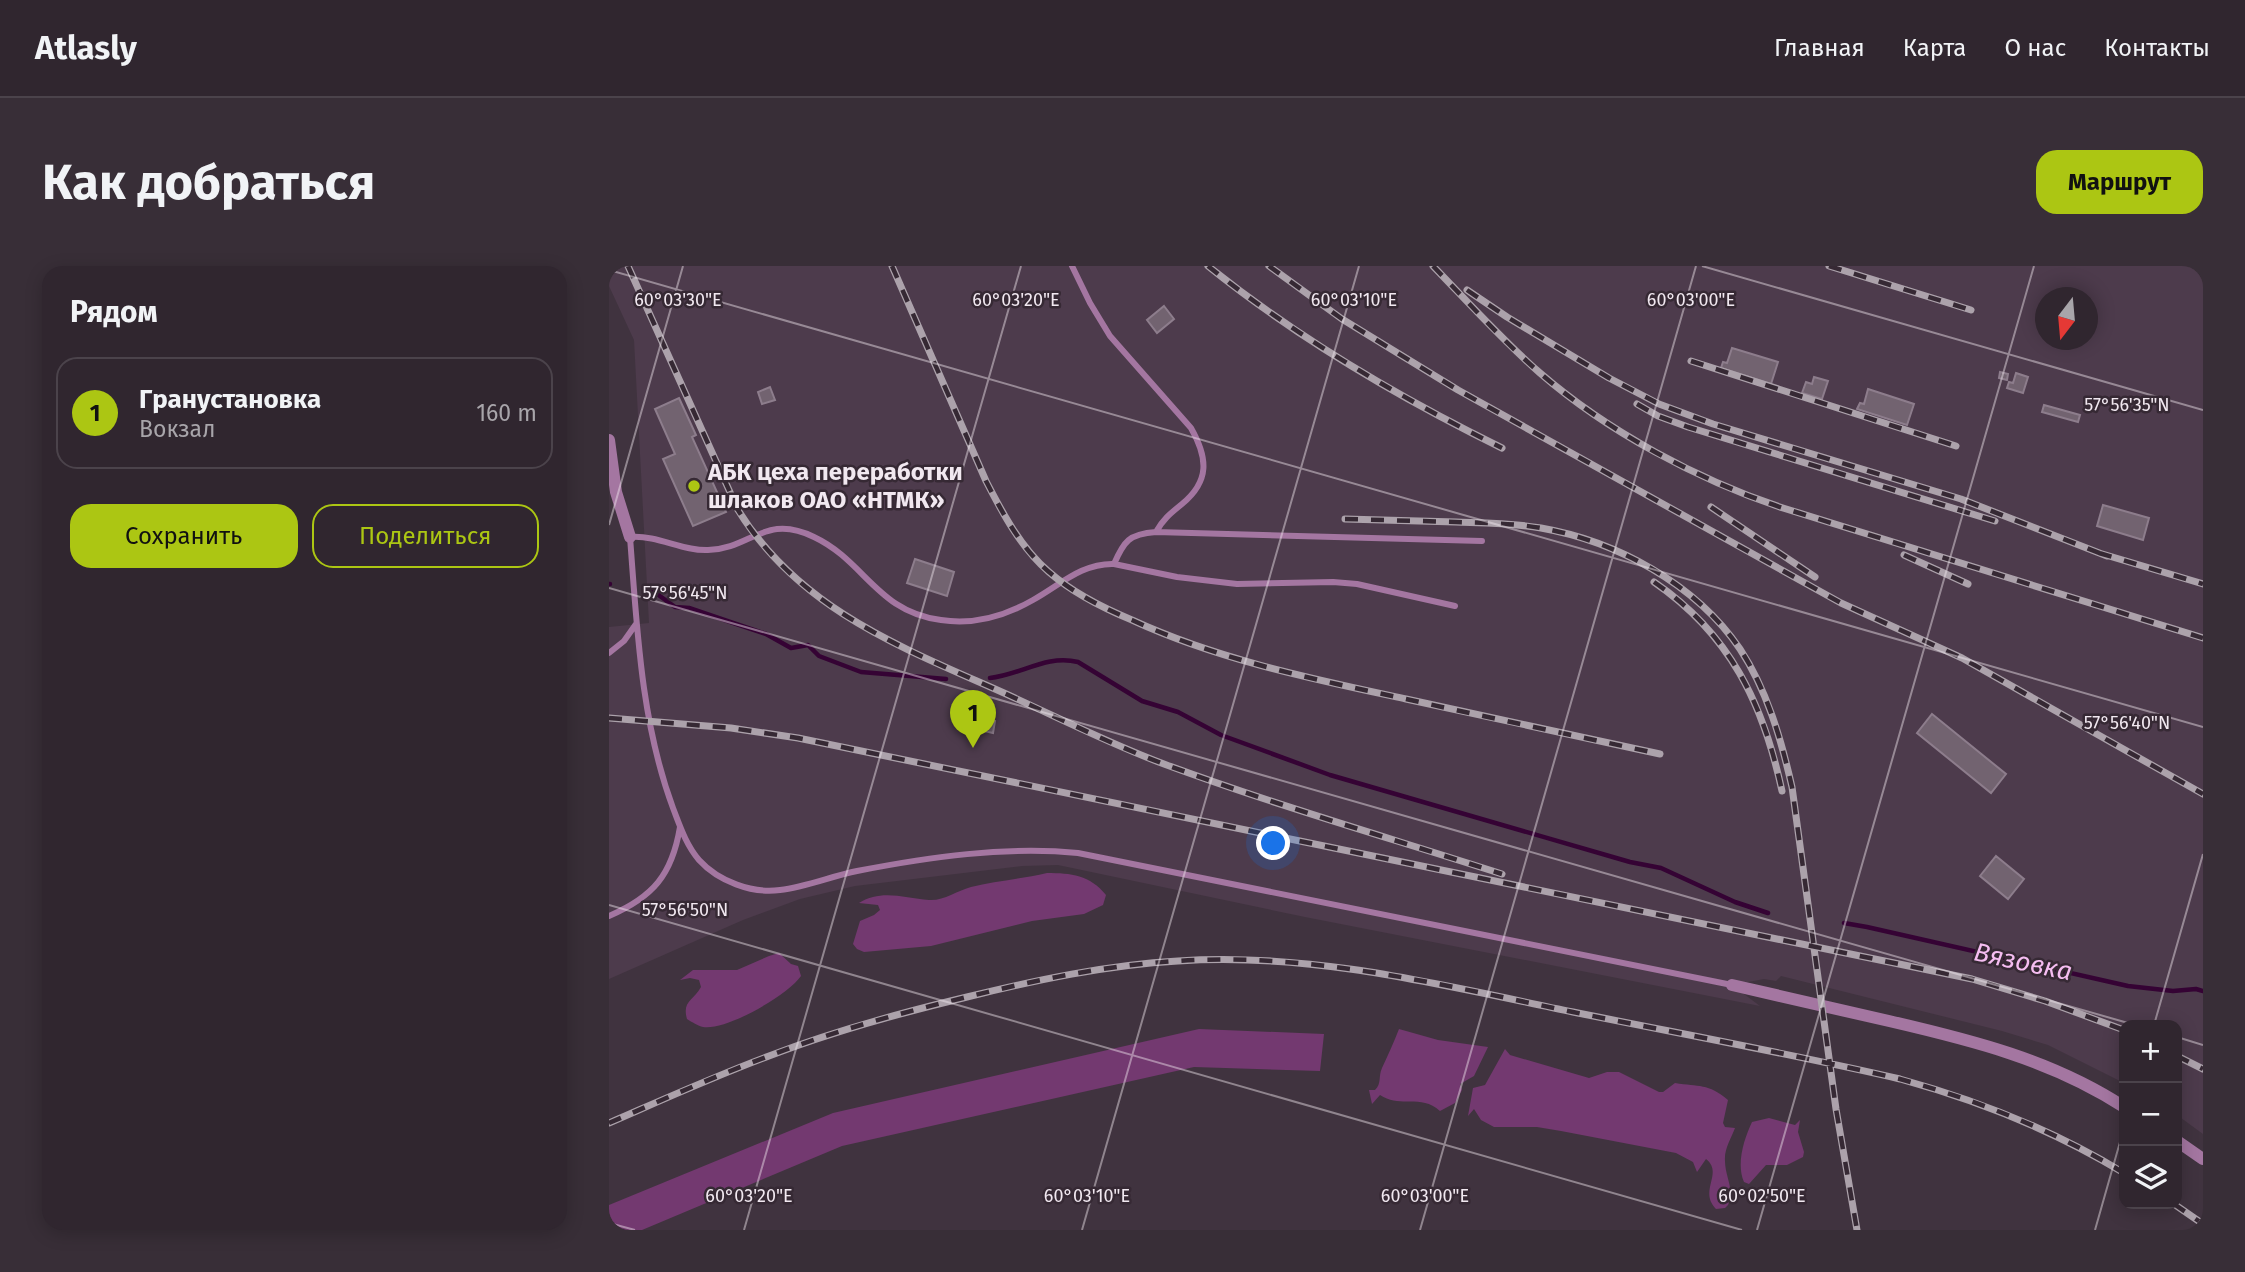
<!DOCTYPE html>
<html lang="ru">
<head>
<meta charset="utf-8">
<style>
  :root { --surface:#30262f; --page:#382e37; --text:#f1f3f6; --muted:#a8a5aa; --line:#4b434b; --accent:#acc613 }
  body { margin:0; font-family:"Fira Sans",sans-serif; background:var(--page); color:var(--text) }
  .controls { position:absolute; right:21px; bottom:21px; display:grid; overflow:hidden; border-radius:14px; box-shadow:0 4px 18px #0003 }
  .controls button { width:63px; height:63px; display:grid; place-items:center; padding:0; border:0; border-bottom:2px solid var(--line); background:var(--surface); color:var(--text); font:35px sans-serif }
  .compass { position:absolute; left:1426px; top:21px; width:63px; height:63px; border-radius:50%; background:var(--surface); box-shadow:0 4px 18px #0003; rotate:196deg }
  .you { position:absolute; left:665px; top:578px; width:24px; height:24px; margin:-18px; border:5px solid #fff; border-radius:50%; background:#1a73e8; box-shadow:0 0 0 10px #1a73e833 }
  .badge { display:grid; place-items:center; width:46px; height:46px; border-radius:50%; background:var(--accent); color:#111; font-size:23px; font-weight:700 }
  .pin { position:absolute; translate:-50% -58px; filter:drop-shadow(0 2px 4px #0008) }
  .pin::after { content:''; position:absolute; top:37px; width:24px; height:21px; background:inherit; clip-path:polygon(0 0,100% 0,50% 100%) }
  .list { margin:0; padding:0; list-style:none }
  h2 { display:flex; justify-content:space-between; align-items:center; height:91px; margin:0; padding:0 28px; font-size:30px }
  h2 small { font-size:23px; font-weight:400; color:var(--muted) }
  .list li { display:grid; grid-template-columns:46px 1fr auto; gap:21px; align-items:center; box-sizing:border-box; height:112px; margin:0 14px 14px; padding:0 14px; border:2px solid var(--line); border-radius:21px }
  .list b { display:block; font-size:26px; white-space:nowrap }
  .list p { margin:0; font-size:23px; white-space:nowrap; color:var(--muted) }
  .list em { font-size:23px; font-style:normal; color:var(--muted) }
  .actions { display:flex; gap:14px; padding:21px 28px }
  .actions a { flex:1; padding:16px 0; border:2px solid var(--accent); border-radius:21px; text-align:center; font-size:24px; color:var(--accent) }
  .actions .main { background:var(--accent); color:#111 }
  .icon { flex:none; width:38px; height:38px; fill:none; stroke:currentColor; stroke-width:2; stroke-linecap:round; stroke-linejoin:round }
  .map { position:relative; flex:none; width:1594px; height:964px; overflow:hidden; border-radius:21px }
  header { display:flex; align-items:center; gap:42px; box-sizing:border-box; height:98px; padding:0 35px; background:var(--surface); border-bottom:2px solid var(--line) }
  header strong { font-size:33px }
  nav { display:flex; gap:38px; margin-inline-start:auto; font-size:24px }
  .intro { display:flex; align-items:center; justify-content:space-between; box-sizing:border-box; height:168px; padding:0 42px }
  h1 { margin:0; font-size:49px }
  .button { padding:18px 32px; border-radius:21px; background:var(--accent); color:#111; font-size:24px; font-weight:700 }
  main { display:flex; gap:42px; padding:0 42px }
  aside { flex:1; background:var(--surface); border-radius:21px; box-shadow:0 4px 18px #0003 }
  .map>svg:first-child { display:block }
</style>
</head>
<body>
<header>
<strong>Atlasly</strong>
<nav><a>Главная</a><a>Карта</a><a>О нас</a><a>Контакты</a></nav>
</header>
<div class="intro"><h1>Как добраться</h1><a class="button">Маршрут</a></div>
<main>
<aside>
<h2>Рядом<small></small></h2>
<ul class="list">
<li><span class="badge">1</span><div><b>Гранустановка</b><p>Вокзал</p></div><em>160 m</em></li>
</ul>
<div class="actions"><a class="main">Сохранить</a><a>Поделиться</a></div>
</aside>
<div class="map">
<svg width="1594" height="964" viewBox="0 0 1594 964">
  <rect width="100%" height="100%" fill="#40333f"/>
  <path fill="#4d3b4c" fill-rule="evenodd" d="M 0,0 L 1594,0 L 1594,868 L 1568,849 L 1568,759 L 1515,759 L 1515,817 L 1439,779 L 1393,765 L 1172,710 L 1167,715 L 1155,713 L 1123,719 L 1151,740 L 696,651 L 449,599 L 413,600 L 246,620 L 191,633 L 134,654 L 0,713 L 0,361 L 40,357 L 25,74 L 0,20 ZM 1436,32 L 1478,32 L 1478,74 L 1436,74 Z"/>
  <path fill="#733970" d="M 438,607 C 462,607 481,609 497,629 L 494,639 L 475,648 L 423,655 L 322,680 L 255,686 L 248,683 L 244,678 L 251,655 L 265,649 L 271,644 L 269,639 L 250,637 C 272,623 295,632 320,634 C 335,635 347,625 362,621 C 386,615 413,613 438,607 Z
    M 170,687 L 182,698 L 189,700 L 192,710 C 179,729 117,765 94,761 C 89,760 83,756 78,753 C 73,735 84,735 92,721 L 90,714 L 81,712 L 71,714 L 84,704 L 128,704 L 160,690 Z
    M 590,763 L 715,768 L 711,805 L 585,801 L 233,880 L 33,964 L 0,964 L 0,939 L 224,847 Z
    M 790,763 L 829,774 L 879,781 L 865,810 L 851,818 L 853,824 L 846,837 L 831,845 C 811,827 792,843 771,829 L 763,838 L 760,824 L 766,824 C 773,817 769,811 773,802 C 779,789 785,776 790,763 Z
    M 896,783 L 901,789 L 980,812 L 998,806 L 1010,806 L 1050,826 L 1054,826 L 1066,817 C 1090,821 1099,817 1119,834 L 1114,857 L 1116,861 L 1126,862 C 1122,873 1115,883 1116,895 C 1116,911 1126,923 1119,939 L 1116,942 L 1107,943 C 1089,925 1115,907 1097,893 L 1088,906 L 1084,896 L 1067,887 L 952,865 L 928,861 L 885,861 L 872,854 L 865,843 L 859,850 L 864,822 L 876,819 Z
    M 1160,852 L 1186,859 L 1191,854 L 1189,866 L 1195,886 L 1194,891 L 1178,899 L 1157,899 L 1140,918 L 1135,916 C 1127,898 1135,873 1143,856 Z"/>
  <g fill="none" stroke-linecap="round" stroke-linejoin="round">
    <path stroke="#350334" stroke-width="4.5" d="M 0,318 L 1,318
      M 44,325 L 66,341 L 80,342 L 157,368 L 182,382 L 199,379 L 210,390 L 252,406 L 337,413
      M 381,412 C 412,409 437,388 469,396 L 533,435 L 569,446 L 612,469 L 721,509 L 1021,596 L 1052,602 L 1126,636 L 1159,647
      M 1235,657 L 1258,661 L 1519,720 L 1564,725 L 1587,723 L 1594,725"/>
  </g>
  <path fill="#726370" stroke="#8d7d8c" stroke-width="2" d="M 555,40 L 565,53 L 548,67 L 538,54 Z
    M 1123,82 L 1169,96 L 1162,118 L 1112,102 L 1114,96 L 1118,97 Z
    M 1391,106 L 1399,108 L 1398,114 L 1390,112 Z
    M 1407,107 L 1419,111 L 1414,127 L 1398,122 L 1400,116 L 1404,117 Z
    M 1205,111 L 1219,115 L 1213,133 L 1193,127 L 1197,116 L 1203,118 Z
    M 161,121 L 166,134 L 153,138 L 149,126 Z
    M 1259,123 L 1305,138 L 1298,159 L 1248,143 L 1251,137 L 1255,138 Z
    M 70,132 L 87,169 L 83,171 L 117,246 L 84,260 L 54,193 L 66,188 L 46,143 Z
    M 1435,139 L 1471,149 L 1469,156 L 1433,146 Z
    M 1494,239 L 1540,252 L 1534,274 L 1488,260 Z
    M 306,293 L 345,306 L 338,330 L 298,317 Z
    M 358,448 L 386,455 L 384,467 L 371,464 L 370,467 L 366,466 L 367,463 L 355,460 Z
    M 1323,448 L 1397,508 L 1382,527 L 1308,467 Z
    M 1387,590 L 1415,613 L 1399,633 L 1371,610 Z"/>
  <g fill="none" stroke-linecap="round" stroke-linejoin="round">
    <path stroke="#a476a1" stroke-width="6" d="M 463,0 L 481,37 L 501,70 L 582,162 C 599,192 601,215 573,238 C 562,247 554,253 547,266 C 520,268 515,275 505,298 C 473,297 451,319 424,334 C 396,350 364,359 332,354 C 268,346 256,295 205,271 C 156,247 142,283 99,284 C 72,285 50,269 21,271 C 28,362 32,456 64,542 C 71,560 77,579 90,594 C 109,615 143,628 171,624 C 197,621 223,610 248,605 C 320,591 396,580 469,587 L 1123,719
      M 547,266 L 873,275
      M 505,298 L 568,311 L 628,318 L 724,316 L 748,318 L 846,340
      M 0,387 L 15,375 L 27,358
      M 0,650 C 44,631 63,609 71,561"/>
    <path stroke="#a476a1" stroke-width="12" d="M 0,174 L 7,226 L 21,271
      M 1123,719 C 1175,731 1227,743 1280,755 C 1362,774 1443,794 1515,841
      M 1568,875 L 1594,893"/>
    <g stroke="#aca2ab" stroke-width="7">
      <path id="rail" d="M 19,0 L 129,244 C 191,344 294,382 395,427 C 448,451 501,478 555,498 C 666,539 781,572 893,608
        M 283,0 L 377,215 C 394,248 412,282 440,306 C 464,327 494,342 523,354 C 610,394 704,413 797,433 C 882,452 967,470 1051,488
        M 599,0 C 686,70 793,133 893,182
        M 660,0 L 733,53 L 849,124 L 1232,337 L 1353,392 L 1594,528
        M 824,0 C 859,36 893,74 931,107 C 998,165 1089,214 1174,242 L 1594,372
        M 1220,0 L 1362,44
        M 858,24 L 898,51 L 1000,112 L 1050,138 L 1104,158 L 1352,233 L 1498,290
        M 1082,95 L 1347,180
        M 1028,138 L 1049,150 L 1079,161 L 1386,255
        M 1102,241 L 1206,311
        M 736,253 C 773,254 810,255 847,256 C 875,257 904,257 932,262 C 1007,275 1087,318 1131,383 C 1158,424 1172,473 1183,521 L 1227,843 L 1248,964
        M 1490,287 L 1594,318
        M 1295,289 L 1359,318
        M 1045,316 C 1121,368 1154,437 1173,525
        M 0,452 L 122,462 L 189,472 L 1363,713 L 1436,735 L 1515,764
        M 1568,790 L 1594,803
        M 0,857 C 53,834 106,810 160,790 C 225,765 291,747 358,731 C 427,714 498,699 569,695 C 703,686 833,719 964,746 C 1073,768 1183,788 1291,813 C 1371,835 1444,864 1515,907
        M 1565,938 L 1594,958"/>
    </g>
    <use href="#rail" stroke="#362934" stroke-width="4.5" stroke-dasharray="13" stroke-linecap="butt"/>
  </g>
  <path fill="none" stroke="#f1e8f0" stroke-width="2" stroke-opacity="0.45" d="M 1093,0 L 1594,144M 0,4 L 1594,461M 0,259 L 74,0M 0,322 L 1526,759M 0,639 L 1133,964M 1545,759 L 1594,588M 1568,771 L 1594,779M 0,957 L 26,964M 135,964 L 412,0M 473,964 L 750,0M 811,964 L 1087,0M 1148,964 L 1425,0M 1486,964 L 1515,862"/>
  <circle fill="#acc613" stroke="#362934" stroke-width="2.5" cx="85" cy="220" r="7"/>
  <g text-anchor="middle" dominant-baseline="central" stroke-width="5" stroke-linejoin="round" paint-order="stroke">
    <g font-size="24" font-weight="bold" fill="#f1e8f0" stroke="#362934" text-anchor="start">
      <text x="99" y="206">АБК цеха переработки<tspan x="99" dy="28">шлаков ОАО «НТМК»</tspan></text>
    </g>
    <g font-size="26" font-style="italic" fill="#f5bdf1" stroke="#362934">
      <text transform="translate(1414 696) rotate(12)">Вязовка</text>
    </g>
  </g>
  <g font-size="18" text-anchor="middle" fill="#f1e8f0" stroke="#362934" stroke-width="5" stroke-linejoin="round" paint-order="stroke">
    <text x="69" y="40">60°03'30"E</text>
    <text x="407" y="40">60°03'20"E</text>
    <text x="745" y="40">60°03'10"E</text>
    <text x="1082" y="40">60°03'00"E</text>
    <text x="1518" y="145">57°56'35"N</text>
    <text x="76" y="333">57°56'45"N</text>
    <text x="1518" y="463">57°56'40"N</text>
    <text x="76" y="650">57°56'50"N</text>
    <text x="140" y="936">60°03'20"E</text>
    <text x="478" y="936">60°03'10"E</text>
    <text x="816" y="936">60°03'00"E</text>
    <text x="1153" y="936">60°02'50"E</text>
  </g>
</svg>
<div class="controls">
<button>+</button>
<button>−</button>
<button><svg class="icon" aria-label="layers" viewBox="0 0 24 24"><path d="M12 4l9 5-9 5-9-5zM3 14l9 5 9-5"/></svg></button>
</div>
<svg class="compass" viewBox="-18 -18 36 36"><path d="M0-13l5 13h-10z" fill="#e53935"/><path d="M0 13l5-13h-10z" fill="#a8a5aa"/></svg>
<div class="you"></div>
<div class="pin badge" style="left:364px;top:482px">1</div>
</div>
</main>
</body>
</html>
